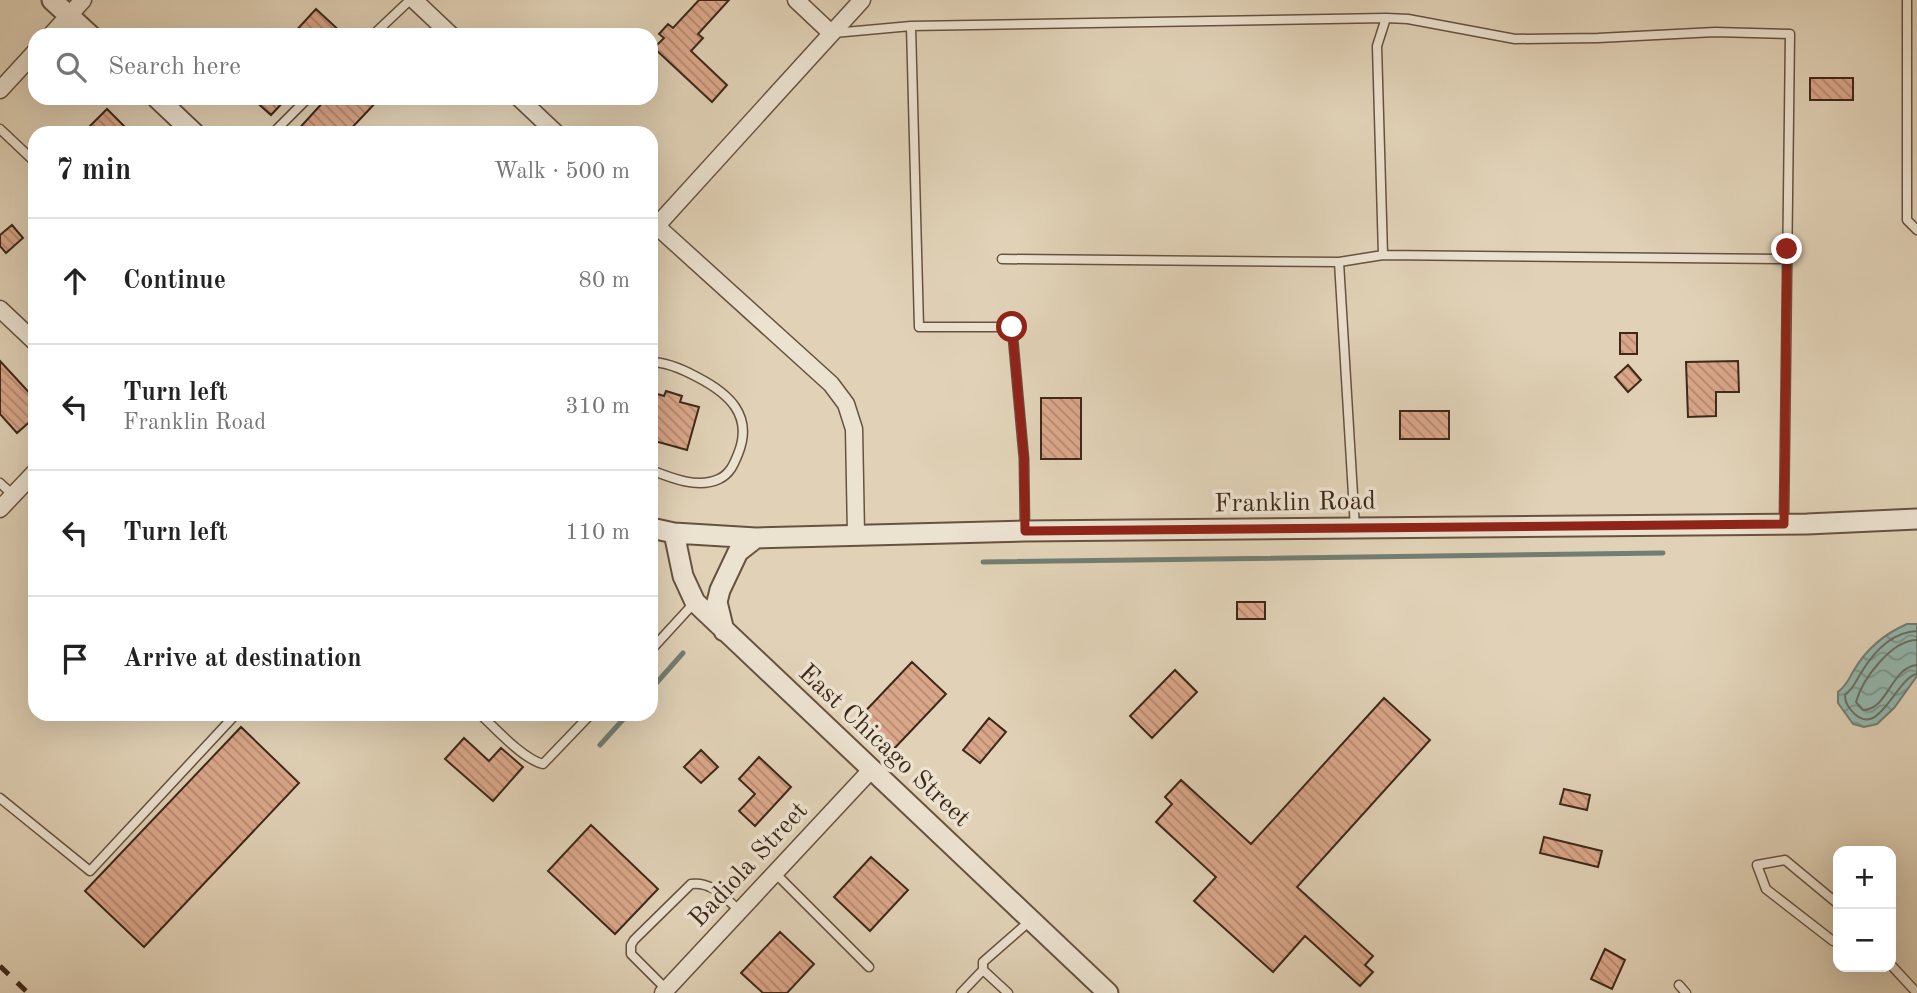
<!DOCTYPE html>
<html lang="en">
<head>
<meta charset="utf-8">
<style>
  :root { --surface:#fff; --page:#f2f2f2; --text:#222; --muted:#767676; --line:#e0e0e0 }
  body { margin:0; font-family:"Old Standard TT",serif; background:var(--page); color:var(--text) }
  .controls { position:absolute; right:21px; bottom:21px; display:grid; overflow:hidden; border-radius:14px; box-shadow:0 7px 28px #0002 }
  .controls button { width:63px; height:63px; display:grid; place-items:center; padding:0; border:0; border-bottom:2px solid var(--line); background:var(--surface); color:var(--text); font:35px sans-serif }
  .stop { position:absolute; width:21px; height:21px; margin:-16px; border:5px solid #8f2418; border-radius:50%; background:#fff }
  .stop.end { background:#8f2418; border-color:#fff; box-shadow:0 2px 7px #0008 }
  .list { margin:0; padding:0; list-style:none }
  h2 { display:flex; justify-content:space-between; align-items:center; height:91px; margin:0; padding:0 28px; font-size:30px }
  h2 small { font-size:23px; font-weight:400; color:var(--muted) }
  .list li { display:grid; grid-template-columns:46px 1fr auto; gap:21px; align-items:center; box-sizing:border-box; height:126px; padding:0 28px; border-top:2px solid var(--line) }
  .list b { display:block; font-size:26px; white-space:nowrap }
  .list p { margin:0; font-size:23px; white-space:nowrap; color:var(--muted) }
  .list em { font-size:23px; font-style:normal; color:var(--muted) }
  .icon { flex:none; width:38px; height:38px; fill:none; stroke:currentColor; stroke-width:2; stroke-linecap:round; stroke-linejoin:round }
  .map { position:relative; flex:none; width:1917px; height:993px; overflow:hidden }
  .search { position:absolute; background:var(--surface); box-shadow:0 7px 28px #0002; left:28px; top:28px; width:630px; height:77px; display:flex; align-items:center; gap:18px; box-sizing:border-box; padding:0 24px; border-radius:21px; color:var(--muted); font-size:26px }
  .panel { position:absolute; background:var(--surface); box-shadow:0 7px 28px #0002; left:28px; top:126px; width:630px; height:595px; border-radius:21px }
  .map>svg:first-child { display:block }
</style>
</head>
<body>
<div class="map">
<svg width="1917" height="993" viewBox="0 0 1917 993">
  <defs>
    <pattern id="water-waves" width="16" height="10" patternUnits="userSpaceOnUse" patternTransform="scale(1.75)"><rect width="16" height="10" fill="#94b8af"/><path d="M0 5q4-4 8 0t8 0" fill="none" stroke="#7a968e"/></pattern>
    <pattern id="building-back-hatch" width="6" height="6" patternUnits="userSpaceOnUse" patternTransform="scale(1.75)"><rect width="6" height="6" fill="#dba78a"/><path d="M-1 5l2 2M0 0l6 6M5-1l2 2" fill="none" stroke="#b38870"/></pattern>
  </defs>
  <rect width="100%" height="100%" fill="#e1d2b7"/>
  <filter id="stains"><feTurbulence type="fractalNoise" baseFrequency=".00286" numOctaves="4"/><feColorMatrix values="0 0 0 0 .2 0 0 0 0 .09 0 0 0 0 .02 0 0 0 .5 -.17"/></filter>
  <radialGradient id="worn" r=".72"><stop offset=".6" stop-color="#630" stop-opacity="0"/><stop offset="1" stop-color="#630" stop-opacity=".3"/></radialGradient>
  <path fill="url(#water-waves)" stroke="#727e73" stroke-width="2" d="M 1907,624 L 1917,624 L 1917,676 L 1894,708 L 1877,724 L 1864,727 L 1853,724 L 1838,703 L 1838,692 C 1847,685 1848,680 1854,670 C 1867,648 1884,634 1907,624 Z"/>
  <g fill="none" stroke-linecap="round" stroke-linejoin="round">
    <path stroke="#697064" stroke-width="2" d="M 1917,631 C 1892,632 1873,653 1861,673 C 1855,682 1854,688 1845,695 C 1845,702 1847,705 1851,710 C 1878,744 1896,677 1917,674
      M 1917,640 C 1891,640 1862,680 1856,702 L 1863,710 C 1888,710 1891,667 1917,665"/>
    <path stroke="#727e73" stroke-width="5" d="M 983,562 L 1663,553
      M 651,689 L 683,653
      M 600,745 L 628,714"/>
  </g>
  <path fill="url(#building-back-hatch)" stroke="#3e2819" stroke-width="2" d="M 699,0 L 729,0 L 698,34 L 703,38 L 691,51 L 727,85 L 712,102 L 654,48 L 664,38 L 659,34 L 668,24 L 673,28 Z
    M 316,9 L 344,35 L 292,35 Z
    M 1810,78 L 1853,78 L 1853,100 L 1810,100 Z
    M 252,98 L 287,98 L 271,115 Z
    M 336,98 L 380,98 L 347,133 L 295,133 L 326,99 L 331,104 Z
    M 107,109 L 131,133 L 97,133 L 90,126 Z
    M 12,225 L 23,238 L 6,253 L 0,246 L 0,235 Z
    M 1620,333 L 1637,333 L 1637,354 L 1620,354 Z
    M 0,361 L 35,399 L 35,417 L 17,433 L 0,414 Z
    M 1738,361 L 1739,392 L 1716,392 L 1716,416 L 1688,417 L 1686,362 Z
    M 1628,365 L 1641,380 L 1628,392 L 1615,377 Z
    M 666,391 L 682,396 L 680,402 L 699,407 L 687,450 L 651,440 L 651,392 L 664,396 Z
    M 1041,398 L 1081,398 L 1081,459 L 1041,459 Z
    M 1400,411 L 1449,411 L 1449,439 L 1400,439 Z
    M 1237,602 L 1265,602 L 1265,619 L 1237,619 Z
    M 912,662 L 946,694 L 889,754 L 855,722 Z
    M 1175,670 L 1197,692 L 1152,738 L 1130,716 Z
    M 1384,698 L 1430,740 L 1297,887 L 1373,956 L 1365,965 L 1373,972 L 1360,986 L 1305,936 L 1273,972 L 1194,901 L 1216,877 L 1156,822 L 1172,804 L 1165,797 L 1181,780 L 1251,844 Z
    M 989,718 L 1006,732 L 980,763 L 963,750 Z
    M 241,727 L 299,783 L 144,947 L 85,891 Z
    M 464,738 L 489,761 L 501,748 L 523,767 L 493,801 L 445,759 Z
    M 701,750 L 718,767 L 701,783 L 684,767 Z
    M 759,757 L 791,787 L 755,826 L 739,811 L 755,794 L 739,779 Z
    M 1564,789 L 1590,795 L 1587,810 L 1560,804 Z
    M 591,825 L 658,889 L 615,934 L 548,871 Z
    M 1544,837 L 1602,851 L 1598,867 L 1540,853 Z
    M 871,857 L 908,890 L 870,931 L 834,897 Z
    M 780,932 L 814,964 L 787,993 L 763,993 L 741,973 Z
    M 1605,949 L 1625,960 L 1612,989 L 1591,979 Z"/>
  <g fill="none" stroke-linecap="round" stroke-linejoin="round">
    <g stroke="#675240" stroke-width="11">
      <path id="service" d="M 1907,0 L 1907,220 L 1917,230
        M 911,26 L 919,327 L 1012,327 L 1024,459 L 1025,531
        M 834,33 L 911,26 L 1386,18 L 1408,19 L 1515,39 L 1598,38 L 1715,32 L 1790,34 L 1784,522
        M 373,35 L 410,0
        M 0,129 L 35,162
        M 273,133 L 308,98
        M 1383,255 L 1377,46 L 1386,18
        M 1002,259 L 1339,262 L 1355,528
        M 1339,262 L 1383,255 L 1787,259
        M 651,362 C 666,362 684,370 697,377 C 728,393 754,415 738,454 C 734,464 730,474 719,479 C 698,489 671,478 651,470
        M 0,483 L 13,495
        M 651,650 L 695,602
        M 480,714 C 495,728 523,759 543,764 L 591,714
        M 0,798 L 90,871 L 236,714
        M 775,873 L 869,967
        M 1838,904 L 1785,860 L 1757,865 L 1766,889 L 1833,941 L 1838,941
        M 1891,965 L 1917,993
        M 1679,985 L 1686,993
        M 666,989 L 631,954 L 631,945 L 634,940 L 691,884 C 712,881 725,898 740,911
        M 961,993 L 983,970
        M 1008,993 L 983,970 L 983,962 L 1031,920"/>
    </g>
    <g stroke="#675240" stroke-width="19">
      <path id="minor" d="M 414,0 L 451,35
        M 796,0 L 831,33
        M 51,35 L 83,0
        M 0,90 L 35,52
        M 519,98 L 556,133
        M 651,221 L 831,384 L 846,404 L 854,429 L 856,534
        M 651,232 L 862,0
        M 0,309 L 35,342
        M 0,509 L 35,472
        M 663,993 L 871,770"/>
    </g>
    <g stroke="#675240" stroke-width="23">
      <path id="tertiary" d="M 52,0 L 90,35
        M 157,98 L 194,133
        M 651,528 L 674,533 L 756,538 L 1025,531 L 1807,524 L 1917,519
        M 674,533 L 683,576 L 695,602 L 1108,993
        M 724,631 L 717,602 L 720,590 L 738,552 L 756,538"/>
    </g>
    <use href="#service" stroke="#ece2d0" stroke-width="8"/>
    <use href="#minor" stroke="#ece2d0" stroke-width="16"/>
    <use href="#tertiary" stroke="#ece2d0" stroke-width="19"/>
    <path stroke="#3e2819" stroke-width="5" stroke-dasharray="12 12" stroke-linecap="butt" d="M 0,966 L 28,993"/>
  </g>
  <g fill="none" stroke-linecap="round" stroke-linejoin="round">
    <path stroke="#8f2418" stroke-width="9" d="M 1012,327 L 1024,458 L 1025,531 L 1784,524 L 1787,249"/>
  </g>
  <g text-anchor="middle" dominant-baseline="central" stroke-width="7" stroke-linejoin="round" paint-order="stroke">
    <g font-size="26" fill="#3e2819" stroke="#ece2d0">
      <text transform="translate(1295 503) rotate(-1)">Franklin Road</text>
      <text transform="translate(884 746) rotate(43)">East Chicago Street</text>
      <text transform="translate(749 865) rotate(-47)">Badiola Street</text>
    </g>
  </g>
  <rect width="100%" height="100%" filter="url(#stains)"/>
  <rect width="100%" height="100%" fill="url(#worn)"/>
</svg>
<div class="controls">
<button>+</button>
<button>−</button>
</div>
<div class="stop" style="left:1012px;top:327px"></div>
<div class="stop end" style="left:1787px;top:249px"></div>
<div class="search"><svg class="icon" aria-label="search" viewBox="0 0 24 24"><circle cx="10" cy="10" r="6"/><path d="M15 15l6 6"/></svg>Search here</div>
<section class="panel">
<h2>7 min<small>Walk · 500 m</small></h2>
<ul class="list">
<li><svg class="icon" aria-label="ahead" viewBox="0 0 24 24"><path d="M12 20V5M6 11l6-6 6 6"/></svg><div><b>Continue</b></div><em>80 m</em></li>
<li><svg class="icon" aria-label="left" viewBox="0 0 24 24"><path d="M17 20v-9H6M10 6l-5 5 5 5"/></svg><div><b>Turn left</b><p>Franklin Road</p></div><em>310 m</em></li>
<li><svg class="icon" aria-label="left" viewBox="0 0 24 24"><path d="M17 20v-9H6M10 6l-5 5 5 5"/></svg><div><b>Turn left</b></div><em>110 m</em></li>
<li><svg class="icon" aria-label="arrive" viewBox="0 0 24 24"><path d="M6 21V4h12l-3 4 3 4H6"/></svg><div><b>Arrive at destination</b></div></li>
</ul>
</section>
</div>
</body>
</html>
